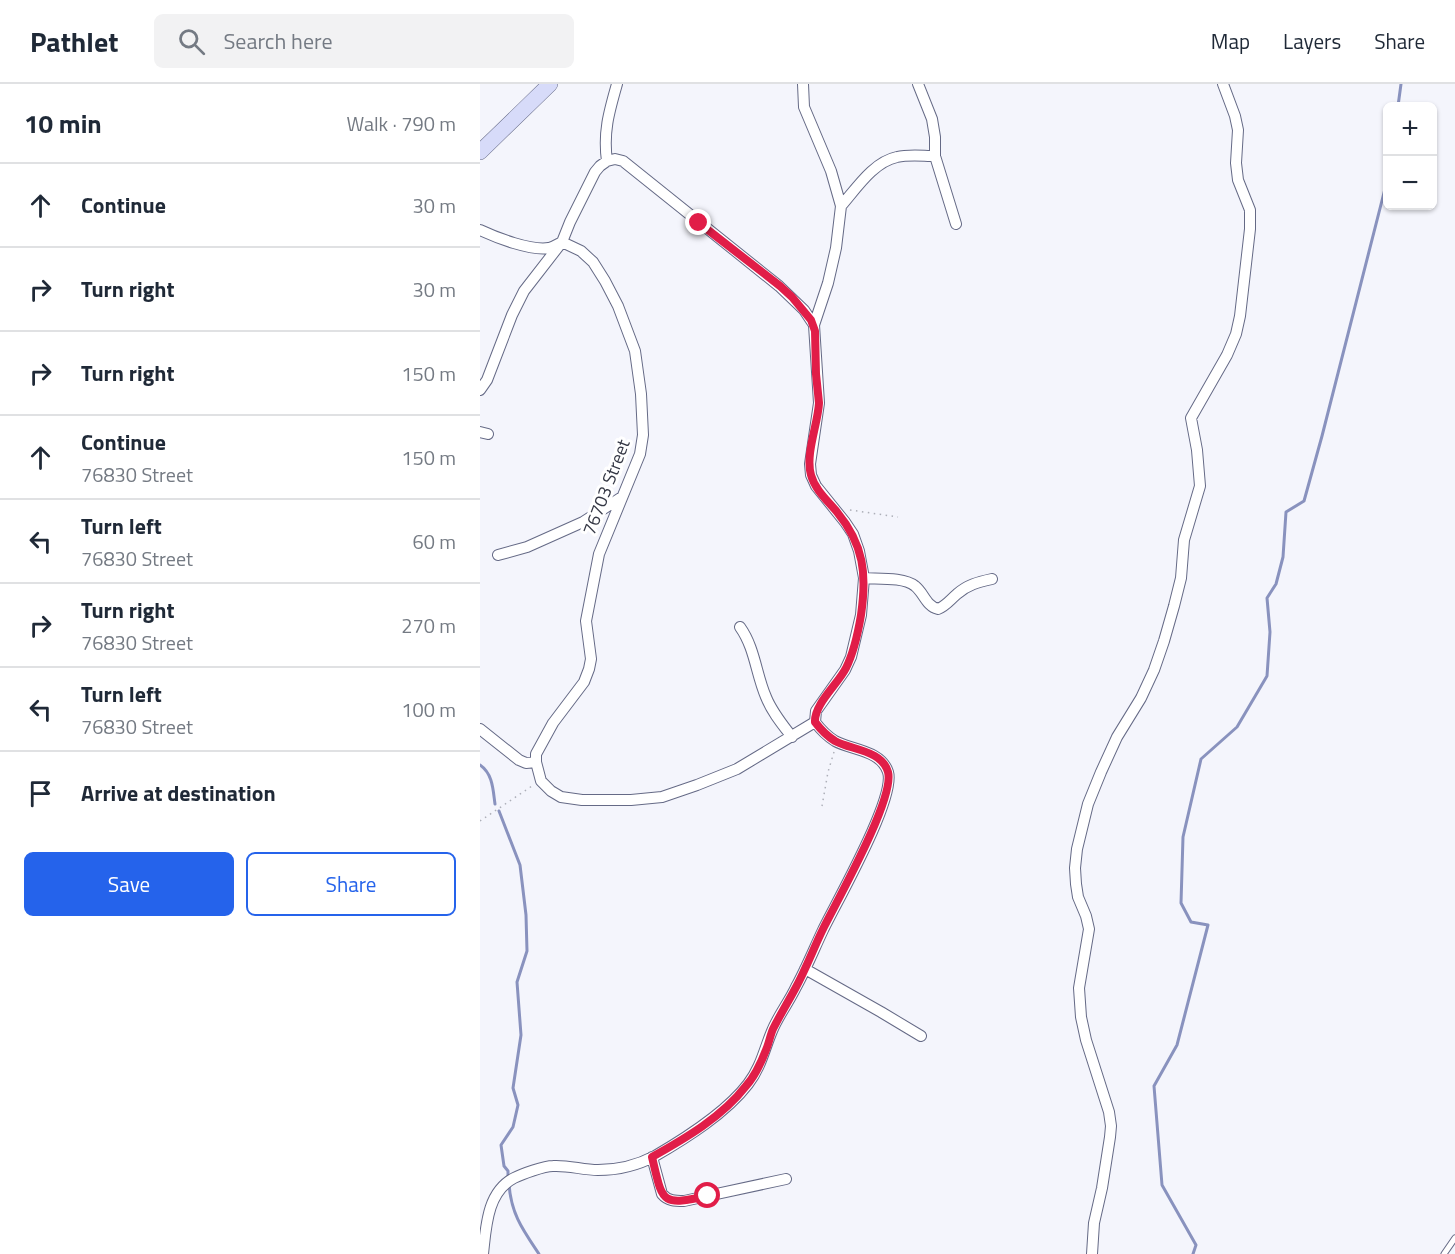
<!DOCTYPE html>
<html lang="en">
<head>
<meta charset="utf-8">
<style>
  :root { --surface:#fff; --page:#f2f2f3; --text:#1f2937; --muted:#747a83; --line:#e0e1e3; --accent:#2563eb }
  body { margin:0; font-family:"Titillium Web",sans-serif; background:var(--page); color:var(--text) }
  .controls { position:absolute; right:18px; top:18px; display:grid; overflow:hidden; border-radius:9px; box-shadow:0 2px 4px #0004 }
  .controls button { width:54px; height:54px; display:grid; place-items:center; padding:0; border:0; border-bottom:2px solid var(--line); background:var(--surface); color:var(--text); font:30px sans-serif }
  .stop { position:absolute; width:18px; height:18px; margin:-14px; border:4px solid #e11d48; border-radius:50%; background:#fff }
  .stop.end { background:#e11d48; border-color:#fff; box-shadow:0 2px 6px #0008 }
  .list { margin:0; padding:0; list-style:none }
  h2 { display:flex; justify-content:space-between; align-items:center; height:78px; margin:0; padding:0 24px; font-size:26px }
  h2 small { font-size:20px; font-weight:400; color:var(--muted) }
  .list li { display:grid; grid-template-columns:39px 1fr auto; gap:18px; align-items:center; box-sizing:border-box; height:84px; padding:0 24px; border-top:2px solid var(--line) }
  .list b { display:block; font-size:22px; white-space:nowrap }
  .list p { margin:0; font-size:20px; white-space:nowrap; color:var(--muted) }
  .list em { font-size:20px; font-style:normal; color:var(--muted) }
  .actions { display:flex; gap:12px; padding:18px 24px }
  .actions a { flex:1; padding:14px 0; border:2px solid var(--accent); border-radius:9px; text-align:center; font-size:21px; color:var(--accent) }
  .actions .main { background:var(--accent); color:#fff }
  .icon { flex:none; width:33px; height:33px; fill:none; stroke:currentColor; stroke-width:2; stroke-linecap:round; stroke-linejoin:round }
  .map { position:relative; flex:none; width:975px; height:1170px; overflow:hidden }
  header { display:flex; align-items:center; gap:36px; box-sizing:border-box; height:84px; padding:0 30px; background:var(--surface); border-bottom:2px solid var(--line) }
  header strong { font-size:28px }
  nav { display:flex; gap:33px; margin-inline-start:auto; font-size:21px }
  .search { width:420px; height:54px; background:var(--page); display:flex; align-items:center; gap:15px; box-sizing:border-box; padding:0 21px; border-radius:9px; color:var(--muted); font-size:22px }
  main { display:flex }
  aside { flex:1; background:var(--surface) }
  .map>svg:first-child { display:block }
</style>
</head>
<body>
<header>
<strong>Pathlet</strong>
<div class="search"><svg class="icon" aria-label="search" viewBox="0 0 24 24"><circle cx="10" cy="10" r="6"/><path d="M15 15l6 6"/></svg>Search here</div>
<nav><a>Map</a><a>Layers</a><a>Share</a></nav>
</header>
<main>
<aside>
<h2>10 min<small>Walk · 790 m</small></h2>
<ul class="list">
<li><svg class="icon" aria-label="ahead" viewBox="0 0 24 24"><path d="M12 20V5M6 11l6-6 6 6"/></svg><div><b>Continue</b></div><em>30 m</em></li>
<li><svg class="icon" aria-label="right" viewBox="0 0 24 24"><path d="M7 20v-9h11M14 6l5 5-5 5"/></svg><div><b>Turn right</b></div><em>30 m</em></li>
<li><svg class="icon" aria-label="right" viewBox="0 0 24 24"><path d="M7 20v-9h11M14 6l5 5-5 5"/></svg><div><b>Turn right</b></div><em>150 m</em></li>
<li><svg class="icon" aria-label="ahead" viewBox="0 0 24 24"><path d="M12 20V5M6 11l6-6 6 6"/></svg><div><b>Continue</b><p>76830 Street</p></div><em>150 m</em></li>
<li><svg class="icon" aria-label="left" viewBox="0 0 24 24"><path d="M17 20v-9H6M10 6l-5 5 5 5"/></svg><div><b>Turn left</b><p>76830 Street</p></div><em>60 m</em></li>
<li><svg class="icon" aria-label="right" viewBox="0 0 24 24"><path d="M7 20v-9h11M14 6l5 5-5 5"/></svg><div><b>Turn right</b><p>76830 Street</p></div><em>270 m</em></li>
<li><svg class="icon" aria-label="left" viewBox="0 0 24 24"><path d="M17 20v-9H6M10 6l-5 5 5 5"/></svg><div><b>Turn left</b><p>76830 Street</p></div><em>100 m</em></li>
<li><svg class="icon" aria-label="arrive" viewBox="0 0 24 24"><path d="M6 21V4h12l-3 4 3 4H6"/></svg><div><b>Arrive at destination</b></div></li>
</ul>
<div class="actions"><a class="main">Save</a><a>Share</a></div>
</aside>
<div class="map">
<svg width="975" height="1170" viewBox="0 0 975 1170">
  <rect width="100%" height="100%" fill="#f4f5fc"/>
  <g fill="none" stroke-linecap="round" stroke-linejoin="round">
    <path stroke="#8992be" stroke-width="3" d="M 918,22 L 921,0
      M 0,681 C 13,690 13,706 15,720
      M 19,727 L 40,781 L 46,831 L 47,867 L 37,898 L 41,951 L 33,1004 L 38,1021 L 33,1043 L 21,1061 L 24,1082 L 28,1087 L 28,1094
      M 29,1100 C 31,1130 43,1146 59,1170
      M 713,1170 L 716,1161 L 682,1101 L 674,1002 L 697,961 L 728,841 L 711,838 L 701,819 L 703,753 L 721,675 L 757,643 L 787,592 L 790,548 L 787,514 L 796,500 L 803,473 L 806,428 L 824,417 L 842,352 L 908,93"/>
    <g stroke="#656a86" stroke-width="7">
      <path id="lane" d="M 964,1170 L 975,1154"/>
    </g>
    <g stroke="#656a86" stroke-width="12">
      <path id="street" d="M 323,0 L 324,23 L 351,87 L 361,122 L 356,164 L 348,199 L 334,241
        M 438,0 L 452,35 L 455,53 L 455,72 L 476,140
        M 127,77 C 123,48 129,28 137,0
        M 361,122 C 376,105 393,78 417,73 C 429,70 443,72 455,72
        M 0,146 C 17,154 51,167 69,164 C 73,163 78,160 82,158
        M 82,158 L 101,167 L 113,178 L 125,197 L 138,222 L 155,267 L 161,310 L 163,351 L 160,370 L 119,470 L 106,537 L 111,575 L 109,585 L 104,598 L 73,639 L 56,670 L 56,678 L 61,697 L 71,707 L 81,713 L 102,716 L 151,716 L 182,713 L 217,701 L 257,685 L 335,638
        M 0,306 L 7,296 L 32,231 L 44,207 L 82,158 L 90,138 L 115,88 L 120,82 L 127,77 L 135,75 L 143,77 L 299,202 L 324,226 L 334,241 L 339,319 L 330,380 L 331,391 L 336,402 L 365,438 L 373,450 L 379,467 L 384,494 L 381,531 L 371,573 L 365,586 L 336,627 L 335,638 C 341,646 347,652 355,657 C 371,666 401,666 408,688 C 416,714 357,817 343,846 C 334,865 326,885 316,903 C 309,918 298,932 292,947 C 284,966 281,983 268,1000 C 246,1029 206,1054 175,1072 C 158,1081 138,1086 118,1086 C 103,1086 88,1081 73,1082 C 64,1082 42,1090 34,1094 C 7,1108 6,1143 3,1170
        M 0,348 L 8,350
        M 18,471 L 47,463 L 103,438 L 142,413
        M 384,494 C 398,495 424,493 435,502 C 444,509 446,522 458,525 C 466,522 470,516 477,510 C 487,501 498,498 512,495
        M 260,543 C 275,564 276,590 286,613 C 292,628 302,640 312,653
        M 0,645 L 39,676 L 46,679 L 56,678
        M 325,885 L 401,928 L 441,952
        M 172,1073 L 182,1110 C 188,1117 195,1117 204,1117 L 306,1095
        M 612,1170 L 614,1139 L 622,1104 L 630,1053 L 631,1042 L 629,1028 L 606,956 L 601,933 L 599,904 L 609,845 L 606,832 L 598,813 L 596,800 L 595,784 L 597,765 L 608,720 L 621,688 L 637,653 L 661,614 L 674,586 L 684,557 L 694,522 L 701,494 L 704,456 L 720,402 L 717,366 L 711,334 L 747,271 L 756,250 L 760,232 L 770,145 L 770,126 L 758,96 L 756,79 L 758,46 L 755,32 L 743,0"/>
    </g>
    <g stroke="#656a86" stroke-width="16">
      <path id="secondary" d="M 0,68 L 70,0"/>
    </g>
    <path stroke="#adafb8" stroke-width="1.5" stroke-dasharray="1.5 4.5" stroke-linecap="butt" d="M 370,426 L 418,433
      M 342,722 L 348,688 L 354,668
      M 0,737 L 52,702"/>
    <use href="#lane" stroke="#fff" stroke-width="5"/>
    <use href="#street" stroke="#fff" stroke-width="10"/>
    <use href="#secondary" stroke="#d7dbf9" stroke-width="15"/>
  </g>
  <g fill="none" stroke-linecap="round" stroke-linejoin="round">
    <path stroke="#e11d48" stroke-width="8" d="M 219,139 L 300,202 L 312,213 L 331,236 L 335,247 L 336,290 L 339,319 C 338,340 325,370 331,391 C 335,406 348,417 357,428 C 384,461 387,490 381,531 C 378,549 374,568 366,584 C 358,600 334,620 335,638 C 341,646 347,652 355,657 C 371,666 402,666 408,688 C 415,714 358,815 344,843 C 334,863 326,885 315,905 C 308,918 300,931 293,945 C 290,952 289,959 286,966 C 281,979 275,992 266,1002 C 242,1033 206,1054 172,1073 C 183,1119 180,1122 228,1112"/>
  </g>
  <g text-anchor="middle" dominant-baseline="central" stroke-width="6" stroke-linejoin="round" paint-order="stroke">
    <g font-size="18" fill="#343744" stroke="#fff">
      <text transform="translate(126 403) rotate(-69)">76703 Street</text>
    </g>
  </g>
</svg>
<div class="controls">
<button>+</button>
<button>−</button>
</div>
<div class="stop" style="left:228px;top:1112px"></div>
<div class="stop end" style="left:219px;top:139px"></div>
</div>
</main>
</body>
</html>
